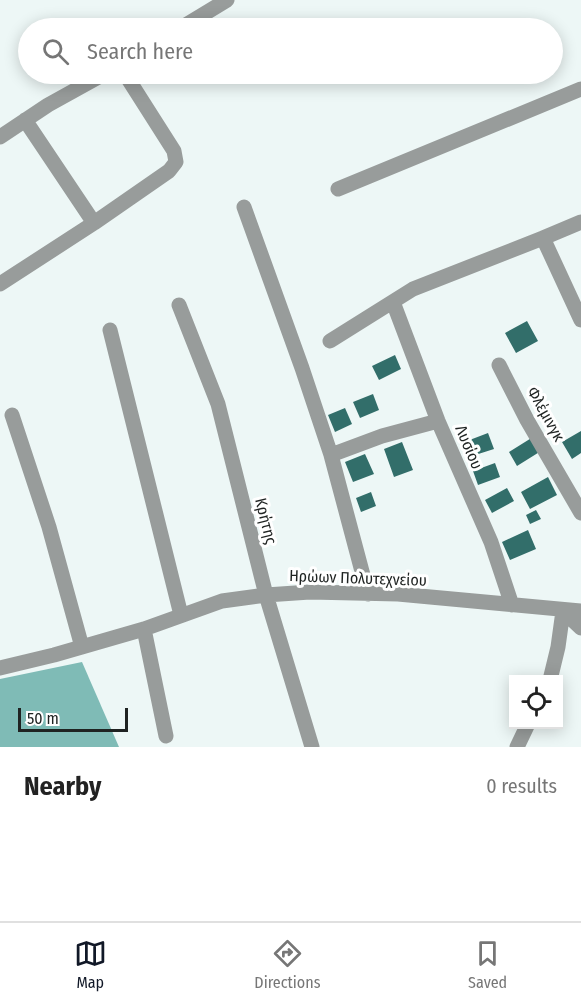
<!DOCTYPE html>
<html lang="en">
<head>
<meta charset="utf-8">
<style>
  :root { --surface:#fff; --page:#f2f2f2; --text:#222; --muted:#767676; --line:#e0e0e0; --accent:#111827 }
  body { margin:0; font-family:"Fira Sans Condensed",sans-serif; background:var(--page); color:var(--text) }
  .controls { position:absolute; right:18px; bottom:18px; display:grid; overflow:hidden; border-radius:0px; box-shadow:0 3px 15px #0003 }
  .controls button { width:54px; height:54px; display:grid; place-items:center; padding:0; border:0; border-bottom:2px solid var(--line); background:var(--surface); color:var(--text); font:30px sans-serif }
  .scale { position:absolute; left:18px; bottom:15px; width:110px; box-sizing:border-box; padding-left:6px; border:3px solid #1f2322; border-top:0; font-size:16px; line-height:21px; white-space:nowrap; color:#1f2322; -webkit-text-stroke:4px #fff; paint-order:stroke }
  .list { margin:0; padding:0; list-style:none }
  h2 { display:flex; justify-content:space-between; align-items:center; height:78px; margin:0; padding:0 24px; font-size:26px }
  h2 small { font-size:20px; font-weight:400; color:var(--muted) }
  .icon { flex:none; width:33px; height:33px; fill:none; stroke:currentColor; stroke-width:2; stroke-linecap:round; stroke-linejoin:round }
  .map { position:relative; flex:none; width:581px; height:747px; overflow:hidden }
  .search { position:absolute; background:var(--surface); box-shadow:0 3px 15px #0003; left:18px; right:18px; top:18px; height:66px; display:flex; align-items:center; gap:15px; box-sizing:border-box; padding:0 21px; border-radius:33px; color:var(--muted); font-size:22px }
  .sheet { height:174px; background:var(--surface) }
  nav { display:flex; justify-content:space-around; align-items:center; box-sizing:border-box; height:84px; border-top:2px solid var(--line); background:var(--surface); font-size:16px; color:var(--muted) }
  nav a { display:grid; justify-items:center; gap:3px }
  nav .on { color:var(--accent) }
  .map>svg:first-child { display:block }
</style>
</head>
<body>
<div class="map">
<svg width="581" height="747" viewBox="0 0 581 747">
  <rect width="100%" height="100%" fill="#edf7f6"/>
  <path fill="#7fbbb6" d="M 82,662 L 119,747 L 0,747 L 0,679 Z"/>
  <path fill="#326e6a" d="M 527,321 L 538,341 L 516,353 L 505,333 Z
    M 395,355 L 401,369 L 379,380 L 372,366 Z
    M 373,394 L 379,410 L 360,418 L 353,402 Z
    M 345,408 L 352,424 L 335,432 L 328,415 Z
    M 581,431 L 581,453 L 572,459 L 562,442 Z
    M 488,433 L 494,449 L 472,456 L 467,441 Z
    M 533,437 L 541,451 L 517,466 L 509,452 Z
    M 402,442 L 413,470 L 394,477 L 384,449 Z
    M 365,454 L 374,474 L 353,482 L 345,462 Z
    M 495,463 L 500,477 L 478,485 L 473,471 Z
    M 548,477 L 557,495 L 530,509 L 521,492 Z
    M 507,488 L 514,501 L 492,513 L 485,500 Z
    M 371,492 L 376,506 L 361,512 L 356,498 Z
    M 536,510 L 541,519 L 530,524 L 526,515 Z
    M 528,530 L 536,549 L 510,560 L 502,542 Z"/>
  <g fill="none" stroke-linecap="round" stroke-linejoin="round">
    <path stroke="#989c9b" stroke-width="15" d="M 181,28 L 227,0
      M 25,120 L 94,223 L 169,171 L 176,162 L 174,151 L 125,74
      M 0,137 L 48,105 L 104,74
      M 338,189 L 581,89
      M 244,207 L 302,368 L 331,455 L 368,594
      M 581,222 L 543,238 L 581,320
      M 0,284 L 94,223
      M 393,302 L 438,421 L 491,542 L 512,605
      M 179,305 L 218,404 L 266,595 L 312,747
      M 110,330 L 181,615
      M 330,341 L 413,289 L 543,238
      M 499,365 L 527,420 L 581,513
      M 12,415 L 49,527 L 82,647
      M 331,455 L 382,436 L 438,421
      M 563,611 L 581,628
      M 144,629 L 166,736
      M 0,668 L 54,655 L 144,629 L 222,601 L 266,595 L 310,592 L 398,594 L 581,611
      M 550,680 L 558,647 L 563,611
      M 517,747 L 528,724"/>
  </g>
  <g text-anchor="middle" dominant-baseline="central" stroke-width="6" stroke-linejoin="round" paint-order="stroke">
    <g font-size="16" fill="#1f2322" stroke="#fff">
      <text transform="translate(546 414) rotate(61)">Φλέμινγκ</text>
      <text transform="translate(469 447) rotate(67)">Λυσίου</text>
      <text transform="translate(266 521) rotate(76)">Κρήτης</text>
      <text transform="translate(358 578) rotate(2)">Ηρώων Πολυτεχνείου</text>
    </g>
  </g>
</svg>
<div class="controls">
<button><svg class="icon" aria-label="locate" viewBox="0 0 24 24"><circle cx="12" cy="12" r="6"/><path d="M12 2v4M12 18v4M2 12h4M18 12h4"/></svg></button>
</div>
<div class="scale">50 m</div>
<div class="search"><svg class="icon" aria-label="search" viewBox="0 0 24 24"><circle cx="10" cy="10" r="6"/><path d="M15 15l6 6"/></svg>Search here</div>
</div>
<section class="sheet">
<h2>Nearby<small>0 results</small></h2>
<ul class="list">
</ul>
</section>
<nav>
<a class="on"><svg class="icon" aria-label="map" viewBox="0 0 24 24"><path d="M3 6l6-2 6 2 6-2v14l-6 2-6-2-6 2zM9 4v14M15 6v14"/></svg>Map</a>
<a><svg class="icon" aria-label="directions" viewBox="0 0 24 24"><path d="M12 3l9 9-9 9-9-9zM9 14v-3h6M13 9l2 2-2 2"/></svg>Directions</a>
<a><svg class="icon" aria-label="saved" viewBox="0 0 24 24"><path d="M7 4h10v16l-5-4-5 4z"/></svg>Saved</a>
</nav>
</body>
</html>
